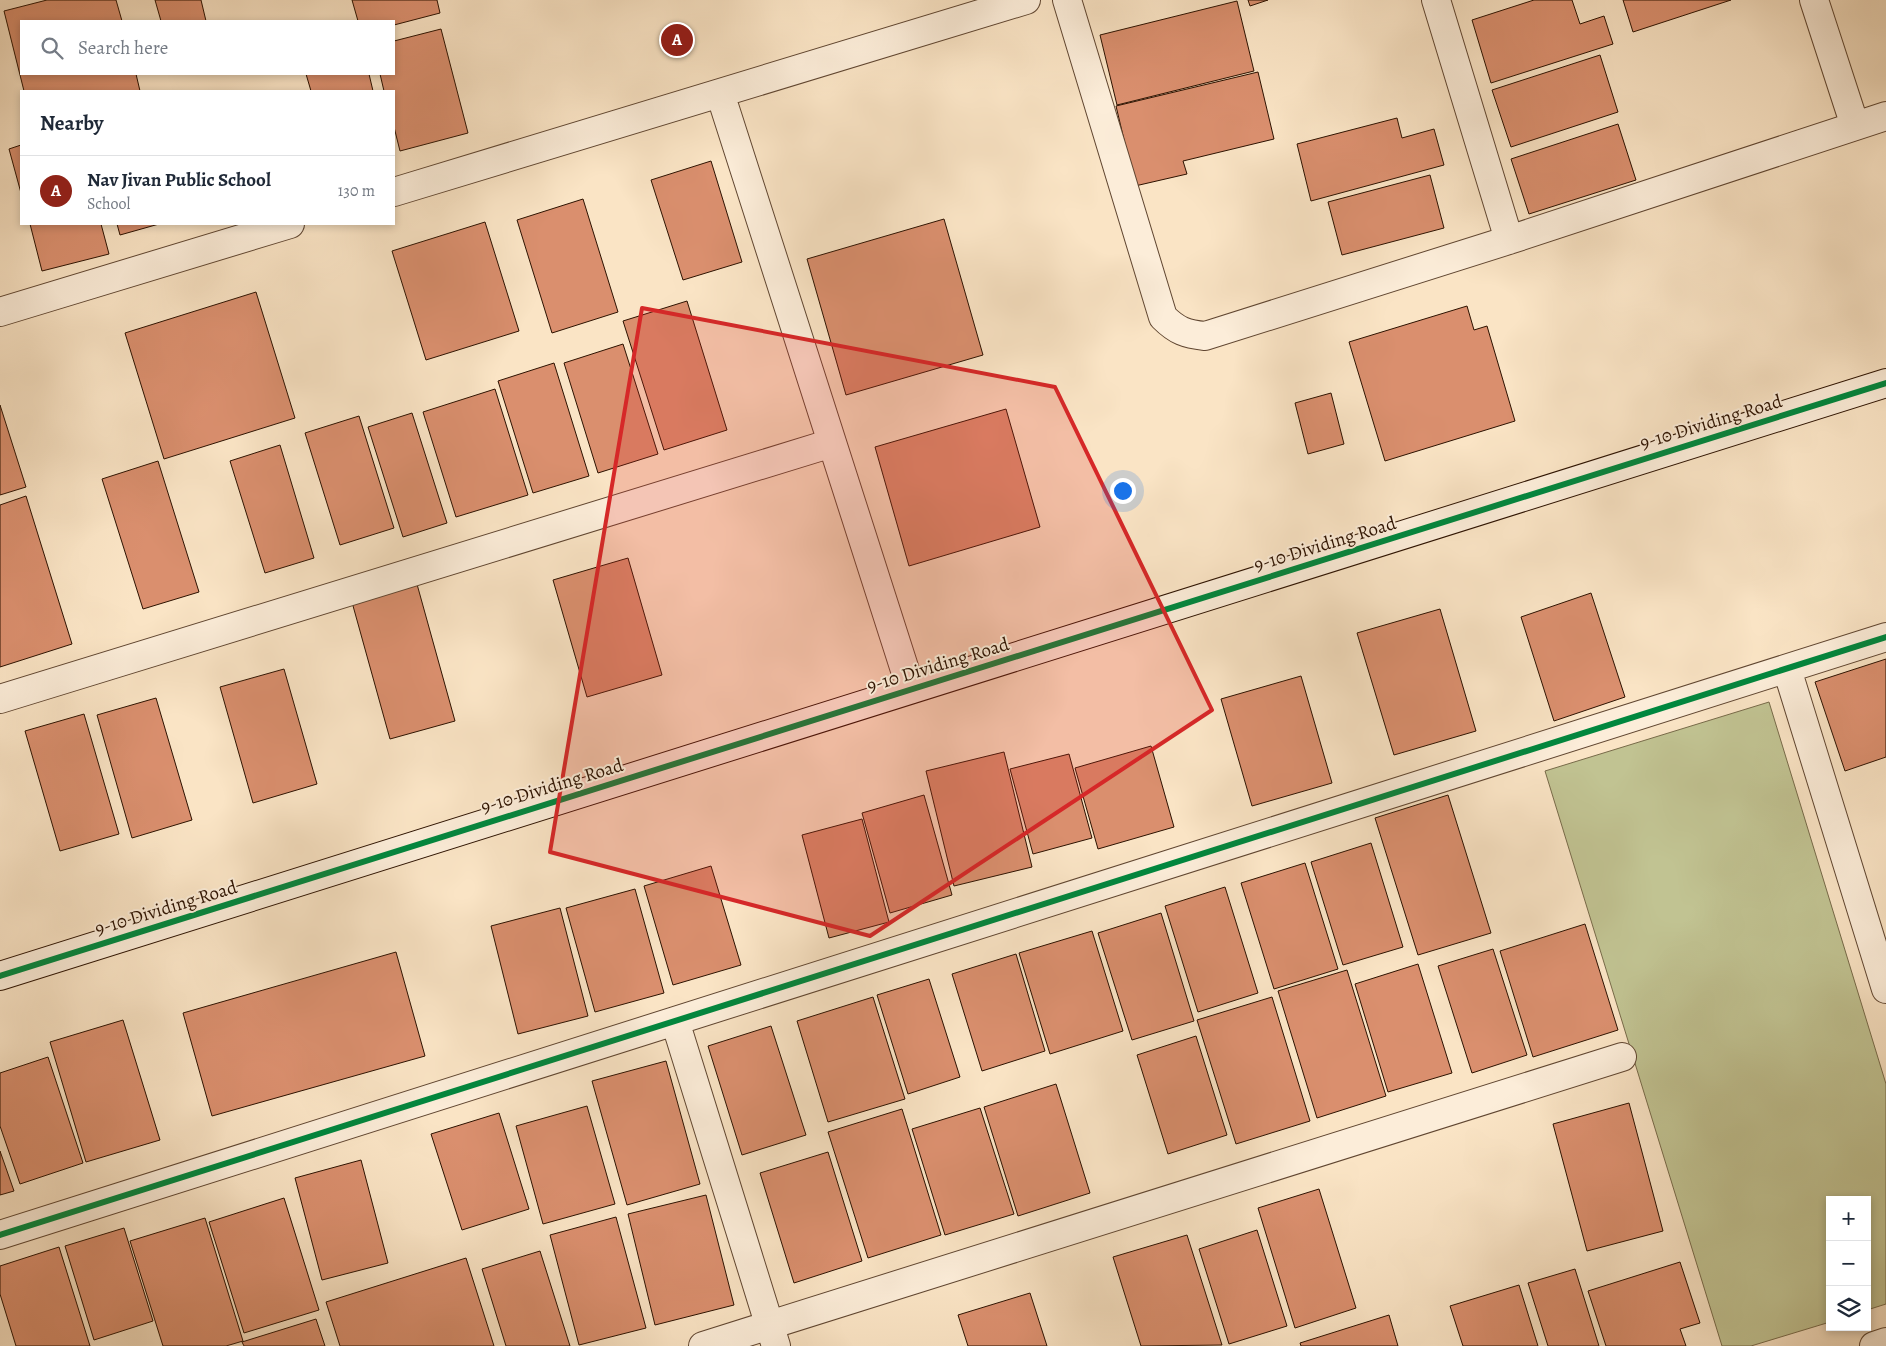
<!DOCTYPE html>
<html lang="en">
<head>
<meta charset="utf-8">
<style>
  :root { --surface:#fff; --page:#f2f2f3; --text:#1f2937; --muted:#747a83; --line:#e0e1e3; --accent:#8f2418 }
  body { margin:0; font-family:Alegreya,serif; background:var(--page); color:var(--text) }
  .controls { position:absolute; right:15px; bottom:15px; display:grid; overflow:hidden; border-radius:0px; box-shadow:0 2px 8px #0003 }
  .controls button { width:45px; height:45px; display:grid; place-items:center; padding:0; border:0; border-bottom:1px solid var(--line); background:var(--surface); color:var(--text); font:25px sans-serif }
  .you { position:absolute; left:1122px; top:490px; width:18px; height:18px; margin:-12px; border:4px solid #fff; border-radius:50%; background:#1a73e8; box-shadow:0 0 0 8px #1a73e833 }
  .badge { display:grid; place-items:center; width:32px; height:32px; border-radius:50%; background:var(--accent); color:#fff; font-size:16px; font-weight:700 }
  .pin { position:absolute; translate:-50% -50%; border:2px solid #fff; box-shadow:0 1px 5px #0006 }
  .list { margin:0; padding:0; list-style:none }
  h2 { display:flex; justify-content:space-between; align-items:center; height:65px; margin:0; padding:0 20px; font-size:21px }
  h2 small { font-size:16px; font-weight:400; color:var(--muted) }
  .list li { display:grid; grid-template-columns:32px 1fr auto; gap:15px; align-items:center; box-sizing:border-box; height:70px; padding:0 20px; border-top:1px solid var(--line) }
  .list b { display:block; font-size:19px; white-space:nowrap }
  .list p { margin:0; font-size:16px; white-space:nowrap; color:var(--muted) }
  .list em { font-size:16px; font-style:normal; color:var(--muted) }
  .icon { flex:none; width:28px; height:28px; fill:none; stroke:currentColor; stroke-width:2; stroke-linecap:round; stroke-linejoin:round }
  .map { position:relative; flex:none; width:1886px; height:1346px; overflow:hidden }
  .search { position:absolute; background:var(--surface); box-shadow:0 2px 8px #0003; left:20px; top:20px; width:375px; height:55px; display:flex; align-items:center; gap:12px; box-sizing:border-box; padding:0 18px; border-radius:0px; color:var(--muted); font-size:19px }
  .panel { position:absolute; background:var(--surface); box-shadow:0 2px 8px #0003; left:20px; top:90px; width:375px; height:135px; border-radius:0px }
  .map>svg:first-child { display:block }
</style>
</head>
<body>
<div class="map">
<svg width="1886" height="1346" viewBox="0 0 1886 1346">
  <rect width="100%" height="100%" fill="#fae4c5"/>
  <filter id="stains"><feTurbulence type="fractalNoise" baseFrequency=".004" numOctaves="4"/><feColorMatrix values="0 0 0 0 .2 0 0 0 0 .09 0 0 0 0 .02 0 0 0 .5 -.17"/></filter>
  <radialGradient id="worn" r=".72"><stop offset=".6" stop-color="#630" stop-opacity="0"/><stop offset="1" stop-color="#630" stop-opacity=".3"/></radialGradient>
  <path fill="#c1c392" stroke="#776a49" d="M 1769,702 L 1886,1084 L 1886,1304 L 1867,1310 L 1867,1200 L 1830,1200 L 1830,1322 L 1751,1346 L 1722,1346 L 1545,771 Z"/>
  <path fill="#da8f6e" stroke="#2d1200" d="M 47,0 L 116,0 L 122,21 L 21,21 L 21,74 L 136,74 L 140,91 L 24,91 L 4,11 Z
    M 155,0 L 201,0 L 206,21 L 161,21 Z
    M 352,0 L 437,0 L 440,13 L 394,25 L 394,21 L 358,21 Z
    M 1248,0 L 1268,0 L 1250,6 Z
    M 1534,0 L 1572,0 L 1580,24 L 1604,16 L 1613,44 L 1491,83 L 1472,20 Z
    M 1623,0 L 1731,0 L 1633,32 Z
    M 1237,1 L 1254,71 L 1117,105 L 1100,35 Z
    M 441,29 L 468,133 L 400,151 L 394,127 L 394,91 L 384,91 L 380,74 L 394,74 L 394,41 Z
    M 1600,55 L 1618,112 L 1511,147 L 1492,90 Z
    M 1258,72 L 1274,139 L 1183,161 L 1187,174 L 1135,186 L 1116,106 Z
    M 306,74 L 369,74 L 373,91 L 311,91 Z
    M 1397,118 L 1402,138 L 1434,129 L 1444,165 L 1311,201 L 1297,144 Z
    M 1618,124 L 1636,180 L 1529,214 L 1511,159 Z
    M 21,145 L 21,193 L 9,149 Z
    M 711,161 L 742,262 L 683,280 L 651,180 Z
    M 1430,175 L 1444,228 L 1342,255 L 1328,202 Z
    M 583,199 L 618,312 L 552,333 L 517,220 Z
    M 944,219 L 983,355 L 846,395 L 807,259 Z
    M 485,222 L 519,331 L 426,360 L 392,251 Z
    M 30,224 L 101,224 L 109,254 L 42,271 Z
    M 117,224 L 159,224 L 120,235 Z
    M 256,292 L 295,418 L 164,459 L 125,333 Z
    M 687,301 L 727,430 L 664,450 L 623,321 Z
    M 1467,306 L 1474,330 L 1487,326 L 1515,421 L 1385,461 L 1349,342 Z
    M 623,344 L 658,454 L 598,473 L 564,363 Z
    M 554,363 L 589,476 L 533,493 L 498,381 Z
    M 495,389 L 528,495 L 456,517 L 423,412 Z
    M 1331,393 L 1344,444 L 1308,454 L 1295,403 Z
    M 0,405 L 26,487 L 0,495 Z
    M 1006,409 L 1040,527 L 909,566 L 875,447 Z
    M 412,413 L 447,523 L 403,537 L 368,427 Z
    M 359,416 L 394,528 L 340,545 L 305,433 Z
    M 280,445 L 314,558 L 265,573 L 230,461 Z
    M 158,461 L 199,592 L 143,609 L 102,479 Z
    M 26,496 L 72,644 L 0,667 L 0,505 Z
    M 628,558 L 662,675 L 587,697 L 553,580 Z
    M 415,577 L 455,721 L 390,739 L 350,595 Z
    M 1591,593 L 1625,697 L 1554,721 L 1521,617 Z
    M 1440,609 L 1476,731 L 1394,755 L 1357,633 Z
    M 1886,659 L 1886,757 L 1845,771 L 1815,682 Z
    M 284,669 L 317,784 L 253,803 L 220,687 Z
    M 1301,676 L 1332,783 L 1252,806 L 1221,699 Z
    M 156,698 L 192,820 L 132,838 L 97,715 Z
    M 84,714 L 119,834 L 60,851 L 25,731 Z
    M 1151,746 L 1174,827 L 1098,849 L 1075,768 Z
    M 1004,752 L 1032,867 L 954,886 L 926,771 Z
    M 1069,754 L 1092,838 L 1033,854 L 1010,769 Z
    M 924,795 L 952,895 L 890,913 L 862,813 Z
    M 1448,795 L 1491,933 L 1418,955 L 1375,818 Z
    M 862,819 L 889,922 L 829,938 L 802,835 Z
    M 1371,843 L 1403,947 L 1343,965 L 1311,862 Z
    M 1305,863 L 1338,969 L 1274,989 L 1241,883 Z
    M 711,866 L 741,965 L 673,985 L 644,886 Z
    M 1225,887 L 1258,993 L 1198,1012 L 1165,906 Z
    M 635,889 L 664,993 L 595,1012 L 566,908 Z
    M 560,908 L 588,1016 L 518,1034 L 491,926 Z
    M 1161,913 L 1194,1021 L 1132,1040 L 1098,933 Z
    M 1585,924 L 1618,1030 L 1533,1057 L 1500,951 Z
    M 1092,931 L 1123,1031 L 1050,1054 L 1019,953 Z
    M 1493,949 L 1527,1055 L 1472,1073 L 1438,966 Z
    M 396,952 L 425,1056 L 212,1116 L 183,1013 Z
    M 1016,954 L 1045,1051 L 982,1071 L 952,974 Z
    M 1418,964 L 1452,1073 L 1388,1092 L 1355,984 Z
    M 1347,970 L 1386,1096 L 1317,1118 L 1278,991 Z
    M 929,979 L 960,1077 L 908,1094 L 877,995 Z
    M 873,997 L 905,1099 L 828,1122 L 797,1021 Z
    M 1272,997 L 1310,1121 L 1236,1144 L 1197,1020 Z
    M 123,1020 L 160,1140 L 86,1162 L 50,1042 Z
    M 771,1026 L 806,1135 L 742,1155 L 708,1046 Z
    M 1196,1036 L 1227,1135 L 1168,1154 L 1137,1055 Z
    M 48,1057 L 83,1163 L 20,1184 L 0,1126 L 0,1073 Z
    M 666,1061 L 700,1184 L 627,1205 L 592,1081 Z
    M 1056,1084 L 1090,1193 L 1018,1216 L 984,1107 Z
    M 1629,1103 L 1663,1231 L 1587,1251 L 1553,1124 Z
    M 587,1106 L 615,1204 L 543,1224 L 516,1126 Z
    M 980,1108 L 1014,1214 L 945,1235 L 912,1129 Z
    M 902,1109 L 941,1235 L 868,1258 L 828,1132 Z
    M 499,1113 L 529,1209 L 462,1230 L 431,1134 Z
    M 0,1151 L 14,1191 L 0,1195 Z
    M 828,1152 L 862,1261 L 794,1283 L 760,1173 Z
    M 361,1160 L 388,1263 L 322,1280 L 295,1178 Z
    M 1319,1189 L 1356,1308 L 1295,1328 L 1258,1208 Z
    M 706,1195 L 734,1305 L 655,1325 L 628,1214 Z
    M 284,1198 L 319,1310 L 244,1333 L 209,1222 Z
    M 616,1217 L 646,1328 L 579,1345 L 550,1235 Z
    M 205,1218 L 243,1341 L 226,1346 L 163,1346 L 130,1241 Z
    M 124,1228 L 153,1321 L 94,1340 L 65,1246 Z
    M 1257,1230 L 1287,1326 L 1229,1344 L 1199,1249 Z
    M 1187,1235 L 1222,1345 L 1141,1346 L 1113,1257 Z
    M 59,1247 L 90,1346 L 16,1346 L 0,1294 L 0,1266 Z
    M 540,1251 L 570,1346 L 506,1346 L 482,1269 Z
    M 466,1258 L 494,1346 L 340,1346 L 326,1302 Z
    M 1680,1262 L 1700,1323 L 1680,1329 L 1686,1346 L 1606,1346 L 1588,1291 Z
    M 1575,1269 L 1599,1346 L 1548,1346 L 1528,1283 Z
    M 1519,1285 L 1538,1346 L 1463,1346 L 1450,1306 Z
    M 1030,1293 L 1047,1346 L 968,1346 L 958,1315 Z
    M 1389,1315 L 1398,1346 L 1301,1346 L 1300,1343 Z
    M 316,1319 L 325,1346 L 244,1346 L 242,1342 Z"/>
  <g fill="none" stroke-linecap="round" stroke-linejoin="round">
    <g stroke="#604631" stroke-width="30">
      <path id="street" d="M 1067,0 L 1163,317 C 1177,331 1186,334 1205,336 L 1509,240 L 1886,116
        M 1436,0 L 1509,240
        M 1814,0 L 1855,126
        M 720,93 L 911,689
        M 394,192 L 1026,0
        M 0,312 L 290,224
        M 1787,669 L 1886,989
        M 0,699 L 832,443
        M 675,1021 L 776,1346
        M 0,1235 L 1886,637
        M 703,1346 L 1622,1057
        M 1874,1346 L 1886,1342"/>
    </g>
    <g stroke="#2d1200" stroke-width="30">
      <path id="secondary" d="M 0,976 L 1886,383"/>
    </g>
    <use href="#street" stroke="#fcedd9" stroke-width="28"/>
    <use href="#secondary" stroke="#fcedd9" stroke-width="28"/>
    <g stroke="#fcedd9" stroke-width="9">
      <path id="cycleway" d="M 0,976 L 1886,383
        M 0,1235 L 1886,637"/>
    </g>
    <use href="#cycleway" stroke="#00873e" stroke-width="6"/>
  </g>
  <path fill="#d62828" fill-opacity="0.2" stroke="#d62828" stroke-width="4" stroke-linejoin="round" d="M 642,308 L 1055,387 L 1212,710 L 870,936 L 550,852 Z"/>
  <g text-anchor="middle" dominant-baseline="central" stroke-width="4" stroke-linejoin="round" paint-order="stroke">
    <g font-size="19" fill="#2d1200" stroke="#fcedd9">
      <text transform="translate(1711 422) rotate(-17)">9-10 Dividing Road</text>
      <text transform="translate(1325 544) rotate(-17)">9-10 Dividing Road</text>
      <text transform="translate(938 665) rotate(-17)">9-10 Dividing Road</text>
      <text transform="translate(552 786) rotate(-17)">9-10 Dividing Road</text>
      <text transform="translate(166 908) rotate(-17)">9-10 Dividing Road</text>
    </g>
  </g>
  <rect width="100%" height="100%" filter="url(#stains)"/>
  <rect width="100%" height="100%" fill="url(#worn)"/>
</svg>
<div class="controls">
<button>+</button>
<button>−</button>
<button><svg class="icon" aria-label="layers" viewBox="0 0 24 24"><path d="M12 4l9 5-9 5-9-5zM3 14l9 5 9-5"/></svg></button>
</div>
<div class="you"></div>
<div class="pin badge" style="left:677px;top:40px">A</div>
<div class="search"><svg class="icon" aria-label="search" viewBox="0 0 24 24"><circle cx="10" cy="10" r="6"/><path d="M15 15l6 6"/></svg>Search here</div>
<section class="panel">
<h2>Nearby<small></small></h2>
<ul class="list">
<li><span class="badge">A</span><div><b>Nav Jivan Public School</b><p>School</p></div><em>130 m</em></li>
</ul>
</section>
</div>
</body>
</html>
